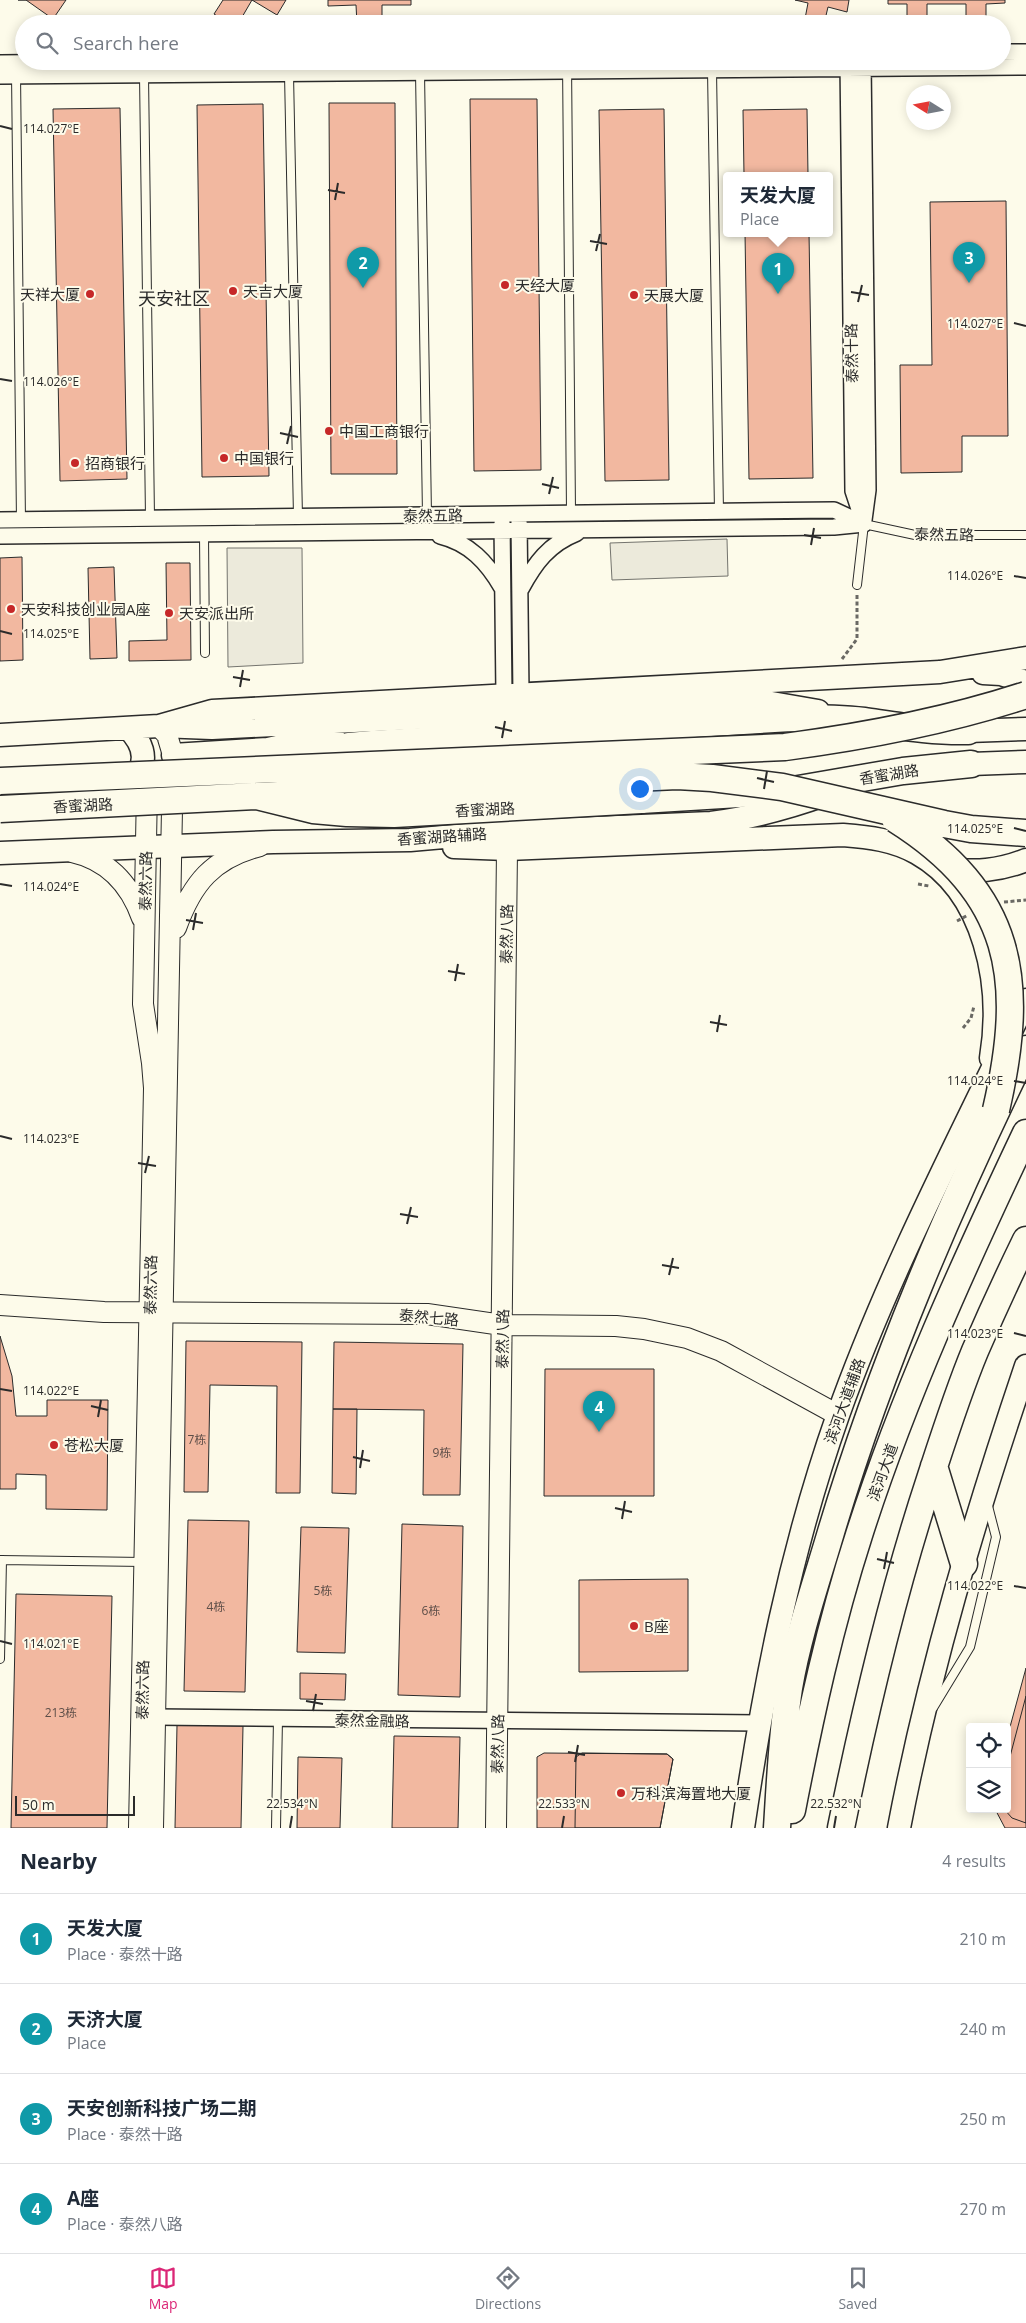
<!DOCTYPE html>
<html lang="en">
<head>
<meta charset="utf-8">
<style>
  :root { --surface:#fff; --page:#f6f6f7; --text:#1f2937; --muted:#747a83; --line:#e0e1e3; --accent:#db2777 }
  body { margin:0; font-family:"Open Sans","Noto Sans SC",sans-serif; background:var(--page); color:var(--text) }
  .controls { position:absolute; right:15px; bottom:15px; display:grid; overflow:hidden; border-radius:5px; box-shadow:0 2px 12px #0003 }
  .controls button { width:45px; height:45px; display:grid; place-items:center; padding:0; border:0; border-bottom:1px solid var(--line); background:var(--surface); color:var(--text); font:25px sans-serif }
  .compass { position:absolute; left:906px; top:85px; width:45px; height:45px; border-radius:50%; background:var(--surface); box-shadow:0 2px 12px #0003; rotate:281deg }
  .scale { position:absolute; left:15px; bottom:12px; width:120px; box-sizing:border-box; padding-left:5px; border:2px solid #2b2b2b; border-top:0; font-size:14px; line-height:18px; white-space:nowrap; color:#2b2b2b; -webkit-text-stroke:4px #fdfbea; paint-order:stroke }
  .you { position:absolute; left:639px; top:788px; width:18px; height:18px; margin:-12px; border:4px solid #fff; border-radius:50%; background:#1a73e8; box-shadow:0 0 0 8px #1a73e833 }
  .badge { display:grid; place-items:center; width:32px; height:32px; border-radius:50%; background:var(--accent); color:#fff; font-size:16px; font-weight:700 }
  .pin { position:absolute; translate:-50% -41px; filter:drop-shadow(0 1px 2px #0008) }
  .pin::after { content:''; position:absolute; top:26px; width:18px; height:15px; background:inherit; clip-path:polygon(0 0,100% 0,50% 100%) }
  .popup { position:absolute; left:723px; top:172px; width:110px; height:65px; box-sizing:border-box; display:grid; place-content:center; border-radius:5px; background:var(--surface); filter:drop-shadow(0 1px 4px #0005); font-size:16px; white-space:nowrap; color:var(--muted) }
  .popup b { font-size:19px; color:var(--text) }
  .popup::after { content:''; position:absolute; left:50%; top:100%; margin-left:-10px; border:10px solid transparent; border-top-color:var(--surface) }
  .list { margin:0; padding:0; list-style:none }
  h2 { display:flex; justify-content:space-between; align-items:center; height:65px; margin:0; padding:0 20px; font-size:21px }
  h2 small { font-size:16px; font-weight:400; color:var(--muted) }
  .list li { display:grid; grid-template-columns:32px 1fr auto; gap:15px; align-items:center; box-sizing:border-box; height:90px; padding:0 20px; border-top:1px solid var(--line) }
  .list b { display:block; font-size:19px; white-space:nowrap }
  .list p { margin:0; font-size:16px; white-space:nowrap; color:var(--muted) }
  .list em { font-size:16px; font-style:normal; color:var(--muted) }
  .icon { flex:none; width:28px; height:28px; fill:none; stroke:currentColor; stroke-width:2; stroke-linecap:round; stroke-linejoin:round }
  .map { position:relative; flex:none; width:1026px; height:1828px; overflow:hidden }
  .search { position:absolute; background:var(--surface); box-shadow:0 2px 12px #0003; left:15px; right:15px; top:15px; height:55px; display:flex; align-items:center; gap:12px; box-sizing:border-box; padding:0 18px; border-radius:28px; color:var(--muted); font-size:19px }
  .sheet { height:425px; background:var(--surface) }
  nav { display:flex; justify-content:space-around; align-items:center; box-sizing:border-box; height:70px; border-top:1px solid var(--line); background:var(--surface); font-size:14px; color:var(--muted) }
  nav a { display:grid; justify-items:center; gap:2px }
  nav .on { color:var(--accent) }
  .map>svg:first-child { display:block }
</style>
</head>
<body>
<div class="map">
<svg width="1026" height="1828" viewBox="0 0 1026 1828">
  <rect width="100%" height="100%" fill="#fdfbea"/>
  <path fill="#eceadb" stroke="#74746e" d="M 727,539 L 728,576 L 612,580 L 610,543 Z
    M 227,548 L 302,548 L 303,663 L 228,667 Z"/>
  <path fill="#f2b8a0" stroke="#2b2b2b" d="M 18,0 L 66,0 L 53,19 L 26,0 Z
    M 223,0 L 286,0 L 277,15 L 252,0 L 238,24 L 230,24 L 214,14 Z
    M 328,0 L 411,0 L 411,5 L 382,5 L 382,24 L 357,24 L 356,5 L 328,6 Z
    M 795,0 L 849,0 L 847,12 L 828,7 L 824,24 L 804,24 L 808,3 Z
    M 888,0 L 1005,0 L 1005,3 L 986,4 L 986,24 L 966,24 L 966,4 L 927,4 L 927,24 L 907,24 L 907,4 L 888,4 Z
    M 470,99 L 537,99 L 541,470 L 474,471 Z
    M 329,103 L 395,103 L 397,474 L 331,474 Z
    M 263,104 L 269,476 L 202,477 L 197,105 Z
    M 120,108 L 127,479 L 60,481 L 53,109 Z
    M 664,109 L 669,480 L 605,481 L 599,110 Z
    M 807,109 L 808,175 L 744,175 L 743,110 Z
    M 1006,201 L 1008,436 L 962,436 L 962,472 L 901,473 L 900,365 L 932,365 L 930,202 Z
    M 745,233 L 809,233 L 813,478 L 749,479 Z
    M 22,557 L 23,660 L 0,661 L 0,558 Z
    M 166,563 L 190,563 L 191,660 L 129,661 L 129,641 L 167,640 Z
    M 114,567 L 117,658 L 90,659 L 88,568 Z
    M 0,1336 L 12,1376 L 16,1416 L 47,1416 L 47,1400 L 108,1400 L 107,1510 L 46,1509 L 46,1475 L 16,1474 L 16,1489 L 0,1489 Z
    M 186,1341 L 302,1342 L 300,1493 L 276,1493 L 277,1386 L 210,1385 L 208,1492 L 184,1492 Z
    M 334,1342 L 463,1344 L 460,1495 L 423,1495 L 424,1410 L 333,1409 Z
    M 545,1369 L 654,1369 L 654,1496 L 544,1496 Z
    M 333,1409 L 357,1409 L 356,1494 L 332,1493 Z
    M 188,1520 L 249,1521 L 245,1692 L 184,1691 Z
    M 402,1524 L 463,1526 L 460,1697 L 398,1695 Z
    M 301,1527 L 349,1528 L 345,1653 L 297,1652 Z
    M 688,1579 L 688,1671 L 579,1672 L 579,1580 Z
    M 16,1594 L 112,1596 L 107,1828 L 11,1828 Z
    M 1026,1668 L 1026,1828 L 1005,1828 L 995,1809 L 1007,1809 L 1007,1738 Z
    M 300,1673 L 346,1674 L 345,1700 L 300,1699 Z
    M 1026,1696 L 1026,1823 L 1012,1818 L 1004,1809 L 1007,1809 L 1007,1768 Z
    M 177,1725 L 243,1726 L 241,1828 L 175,1828 Z
    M 394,1736 L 460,1737 L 458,1828 L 392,1828 Z
    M 544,1753 L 667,1754 L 673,1759 L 660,1828 L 537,1828 L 537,1757 Z
    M 582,1753 L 667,1754 L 673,1759 L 660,1828 L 575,1828 L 576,1757 Z
    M 298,1757 L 342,1758 L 340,1828 L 297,1828 Z"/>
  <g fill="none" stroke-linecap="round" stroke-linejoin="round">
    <g stroke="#2b2b2b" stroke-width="10">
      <path id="lane" d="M 567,61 L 571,513
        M 712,70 L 719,512
        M 420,72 L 427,515
        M 16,73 L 21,522
        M 289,74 L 298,517
        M 144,75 L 150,518
        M 204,534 L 205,653
        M 857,585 L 864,524 L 915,535 L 1026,535
        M 0,1560 L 144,1562
        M 0,1659 L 2,1560
        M 933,1708 L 970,1647 L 996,1537 L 988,1506
        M 276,1828 L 278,1719"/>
    </g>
    <g stroke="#2b2b2b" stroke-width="18">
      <path id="street" d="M 1002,52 L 1026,52
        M 848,61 L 853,491 L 864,524
        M 863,61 L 868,490 L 864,520
        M 0,63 L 188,61
        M 0,76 L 1026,67
        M 0,520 L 834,510 L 864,524
        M 519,521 L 521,694
        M 502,523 L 504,695
        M 0,536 L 834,527 L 864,524
        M 440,536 C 469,543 487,562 502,588
        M 521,589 C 535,563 549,544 577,533
        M 156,1717 L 759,1723"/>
    </g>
    <g stroke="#2b2b2b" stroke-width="22">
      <path id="secondary" d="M 72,852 C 108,860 130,884 142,918
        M 176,928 C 192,883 213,858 260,846
        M 0,1305 L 104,1312 L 427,1314 L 502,1325 L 616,1326 L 644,1329 L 687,1338 L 721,1351 L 838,1415
        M 139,1828 L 154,1088 L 152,1063 L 143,1004 L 147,788
        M 153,1828 L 173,755 L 167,735 L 159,726
        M 496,1828 L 507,849"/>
    </g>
    <g stroke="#2b2b2b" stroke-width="25">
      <path id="primary" d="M 983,673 L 1001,674 L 1026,682
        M 159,726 L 212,711 L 940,672 L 1026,658
        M 968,731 L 1026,729
        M 0,735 L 159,726 L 212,728 L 734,702 L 766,702 L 818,711
        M 173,755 L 268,749 L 286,745 L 307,737 L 333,735
        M 971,764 L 1026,762
        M 125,785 C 131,783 133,779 137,774 C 149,758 141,741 128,728
        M 454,847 L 507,849 L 843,835 C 869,837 894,840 917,853 C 986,892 1003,985 991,1058
        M 0,853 L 273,842 L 410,840 L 500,832 L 711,823 C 752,818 788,808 827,794
        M 947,867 C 972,874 1001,870 1026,860
        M 743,1828 C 764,1686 790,1551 838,1415 C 889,1272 960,1137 1026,1000
        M 899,1828 C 929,1671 975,1517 1026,1366"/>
    </g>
    <g stroke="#2b2b2b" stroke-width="29">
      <path id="highway" d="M 277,763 L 349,746 L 372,744 L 791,718 C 815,718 840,718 864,721 C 899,726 933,732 968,731
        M 641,800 L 787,791 L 903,771 L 971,764
        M 934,1466 L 964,1564
        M 792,1810 C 810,1717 830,1625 859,1535 C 903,1397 964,1264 1026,1133
        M 777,1828 C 780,1781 782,1734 789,1688 C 798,1635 816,1583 831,1532 C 881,1365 950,1205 1026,1049
        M 841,1828 C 865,1710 892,1594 930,1479 C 944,1436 958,1392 975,1351 C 991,1314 1008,1277 1026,1240"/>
    </g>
    <path stroke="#6a6964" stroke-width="3" stroke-dasharray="4 2.5" stroke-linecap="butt" d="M 842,659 L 857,639 L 857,595
      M 918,884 L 929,886
      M 963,1028 L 971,1018 L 974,1006"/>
    <use href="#lane" stroke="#fdfbea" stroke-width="8"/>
    <use href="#street" stroke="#fdfbea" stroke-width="15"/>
    <use href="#secondary" stroke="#fdfbea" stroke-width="20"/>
    <use href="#primary" stroke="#fdfbea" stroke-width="22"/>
    <use href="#highway" stroke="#fdfbea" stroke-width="26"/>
    <g stroke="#2b2b2b" stroke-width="29" stroke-linecap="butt">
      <path id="highway-bridge" d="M 0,781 L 785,747 C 868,736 947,721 1026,695
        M 257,796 L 677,776 L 712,778 L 782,787 L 944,824 L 971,829 L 1026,833
        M 0,809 L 257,796 L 313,810 L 347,813 L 394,814 L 641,800
        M 895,819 C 1014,894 1026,980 996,1110"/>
    </g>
    <path stroke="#6a6964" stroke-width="3" stroke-dasharray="4 2.5" stroke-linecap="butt" d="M 1004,902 L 1026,900
      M 957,921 L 968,915"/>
    <use href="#highway-bridge" stroke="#fdfbea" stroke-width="26"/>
  </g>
  <path fill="none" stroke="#2b2b2b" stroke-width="2" d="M 0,126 L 12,129M 328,190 L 345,193M 335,200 L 338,183M 590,241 L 607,244M 596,251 L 600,234M 851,292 L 869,295M 858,302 L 862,285M 1014,323 L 1026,326M 0,379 L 12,381M 280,433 L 298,437M 287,444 L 291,426M 542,484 L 559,488M 549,494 L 553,477M 804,535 L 821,538M 811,545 L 814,528M 1014,576 L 1026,578M 0,631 L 12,634M 233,677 L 250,680M 240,687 L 243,670M 495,727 L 512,731M 502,738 L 505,721M 757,778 L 774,782M 764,789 L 767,771M 1014,828 L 1026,831M 0,884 L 12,886M 186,920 L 203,923M 193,930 L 196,913M 448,971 L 465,974M 455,981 L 458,964M 710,1022 L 727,1025M 717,1032 L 720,1015M 1014,1081 L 1026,1083M 0,1136 L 12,1139M 138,1163 L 156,1166M 145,1173 L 149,1156M 400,1214 L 418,1217M 407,1224 L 411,1207M 662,1265 L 679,1268M 669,1275 L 673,1258M 1014,1333 L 1026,1336M 0,1389 L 12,1391M 91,1406 L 108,1410M 98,1417 L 101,1400M 353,1457 L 370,1461M 360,1468 L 363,1450M 615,1508 L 632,1512M 622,1519 L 625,1501M 877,1559 L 894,1563M 884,1569 L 887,1552M 1014,1586 L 1026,1588M 0,1641 L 12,1644M 306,1701 L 323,1704M 313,1711 L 316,1694M 568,1752 L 585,1755M 575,1762 L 578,1745M 290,1828 L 292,1816M 562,1828 L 564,1816M 834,1828 L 836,1816"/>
  <g fill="#c62828" stroke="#fdfbea" stroke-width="2">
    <circle cx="505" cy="285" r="5"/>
    <circle cx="233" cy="291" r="5"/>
    <circle cx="90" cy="294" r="5"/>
    <circle cx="634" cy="295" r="5"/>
    <circle cx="329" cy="431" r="5"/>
    <circle cx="224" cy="458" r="5"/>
    <circle cx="75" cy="463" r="5"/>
    <circle cx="11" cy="609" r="5"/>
    <circle cx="169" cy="613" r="5"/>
    <circle cx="54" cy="1445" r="5"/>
    <circle cx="634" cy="1626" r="5"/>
    <circle cx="621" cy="1793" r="5"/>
  </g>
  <g text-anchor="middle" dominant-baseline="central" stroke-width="4" stroke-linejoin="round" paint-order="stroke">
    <g font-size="12" fill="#5d4e48">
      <text x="197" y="1439">7栋</text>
      <text x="442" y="1452">9栋</text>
      <text x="323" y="1590">5栋</text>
      <text x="216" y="1606">4栋</text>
      <text x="431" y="1610">6栋</text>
      <text x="61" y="1712">213栋</text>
    </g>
    <g font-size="15" fill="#2b2b2b" stroke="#fdfbea" text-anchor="start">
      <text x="515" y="285">天经大厦</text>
      <text x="243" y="291">天吉大厦</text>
      <text x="80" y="294" text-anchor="end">天祥大厦</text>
      <text x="644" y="295">天展大厦</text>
      <text x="339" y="431">中国工商银行</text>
      <text x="234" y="458">中国银行</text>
      <text x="85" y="463">招商银行</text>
      <text x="21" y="609">天安科技创业园A座</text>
      <text x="179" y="613">天安派出所</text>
      <text x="64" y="1445">苍松大厦</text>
      <text x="644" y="1626">B座</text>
      <text x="631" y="1793">万科滨海置地大厦</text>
    </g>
    <g font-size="15" fill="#2b2b2b" stroke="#fdfbea">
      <text transform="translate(851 353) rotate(-91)">泰然十路</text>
      <text transform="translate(433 515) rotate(-1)">泰然五路</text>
      <text transform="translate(944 534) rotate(1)">泰然五路</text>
      <text transform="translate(889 774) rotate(-9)">香蜜湖路</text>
      <text transform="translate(83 805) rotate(-3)">香蜜湖路</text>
      <text transform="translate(485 809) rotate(-3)">香蜜湖路</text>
      <text transform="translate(442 836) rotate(-4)">香蜜湖路辅路</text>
      <text transform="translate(145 881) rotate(-89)">泰然六路</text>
      <text transform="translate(506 934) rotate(-89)">泰然八路</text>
      <text transform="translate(150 1285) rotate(-89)">泰然六路</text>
      <text transform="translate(429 1317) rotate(5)">泰然七路</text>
      <text transform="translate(502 1339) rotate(-89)">泰然八路</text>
      <text transform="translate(844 1401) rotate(-70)">滨河大道辅路</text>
      <text transform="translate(882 1472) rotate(-70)">滨河大道</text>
      <text transform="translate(142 1690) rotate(-89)">泰然六路</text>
      <text transform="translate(372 1720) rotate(1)">泰然金融路</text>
      <text transform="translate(497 1744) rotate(-89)">泰然八路</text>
    </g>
    <g font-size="18" fill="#2b2b2b" stroke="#fdfbea">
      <text x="174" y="298">天安社区</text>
    </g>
  </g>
  <g font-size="12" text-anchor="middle" fill="#2b2b2b" stroke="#fdfbea" stroke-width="4" stroke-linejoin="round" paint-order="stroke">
    <text x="51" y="133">114.027°E</text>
    <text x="975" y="328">114.027°E</text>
    <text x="51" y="386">114.026°E</text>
    <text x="975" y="580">114.026°E</text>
    <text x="51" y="638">114.025°E</text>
    <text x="975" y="833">114.025°E</text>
    <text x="51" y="891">114.024°E</text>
    <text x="975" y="1085">114.024°E</text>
    <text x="51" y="1143">114.023°E</text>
    <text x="975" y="1338">114.023°E</text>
    <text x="51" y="1395">114.022°E</text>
    <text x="975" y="1590">114.022°E</text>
    <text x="51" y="1648">114.021°E</text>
    <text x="292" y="1808">22.534°N</text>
    <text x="564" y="1808">22.533°N</text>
    <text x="836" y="1808">22.532°N</text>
  </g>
</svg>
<div class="controls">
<button><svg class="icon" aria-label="locate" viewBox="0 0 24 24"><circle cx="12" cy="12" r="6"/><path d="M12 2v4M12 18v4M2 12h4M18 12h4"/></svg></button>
<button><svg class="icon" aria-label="layers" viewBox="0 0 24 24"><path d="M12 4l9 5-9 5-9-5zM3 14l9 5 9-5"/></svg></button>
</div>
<svg class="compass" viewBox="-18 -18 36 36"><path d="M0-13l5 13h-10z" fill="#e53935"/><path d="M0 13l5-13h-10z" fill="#747a83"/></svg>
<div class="scale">50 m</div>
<div class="you"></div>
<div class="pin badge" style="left:778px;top:294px;background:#0f9aa8">1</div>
<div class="popup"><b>天发大厦</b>Place</div>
<div class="pin badge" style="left:363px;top:288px;background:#0f9aa8">2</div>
<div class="pin badge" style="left:969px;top:283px;background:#0f9aa8">3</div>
<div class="pin badge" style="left:599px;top:1432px;background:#0f9aa8">4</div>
<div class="search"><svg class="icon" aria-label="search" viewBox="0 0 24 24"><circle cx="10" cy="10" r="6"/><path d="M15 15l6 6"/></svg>Search here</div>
</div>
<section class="sheet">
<h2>Nearby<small>4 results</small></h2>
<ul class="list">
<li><span class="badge" style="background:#0f9aa8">1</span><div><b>天发大厦</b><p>Place · 泰然十路</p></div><em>210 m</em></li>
<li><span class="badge" style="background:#0f9aa8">2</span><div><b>天济大厦</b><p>Place</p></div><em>240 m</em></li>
<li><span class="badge" style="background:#0f9aa8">3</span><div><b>天安创新科技广场二期</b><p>Place · 泰然十路</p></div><em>250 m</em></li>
<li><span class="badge" style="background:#0f9aa8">4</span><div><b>A座</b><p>Place · 泰然八路</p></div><em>270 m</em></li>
</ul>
</section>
<nav>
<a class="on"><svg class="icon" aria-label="map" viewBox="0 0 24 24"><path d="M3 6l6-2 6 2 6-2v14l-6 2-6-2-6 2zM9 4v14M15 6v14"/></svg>Map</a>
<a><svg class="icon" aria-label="directions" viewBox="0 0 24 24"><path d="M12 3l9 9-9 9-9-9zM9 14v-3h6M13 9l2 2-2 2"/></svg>Directions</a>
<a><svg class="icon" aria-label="saved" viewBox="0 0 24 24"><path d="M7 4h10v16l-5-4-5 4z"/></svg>Saved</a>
</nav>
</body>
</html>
